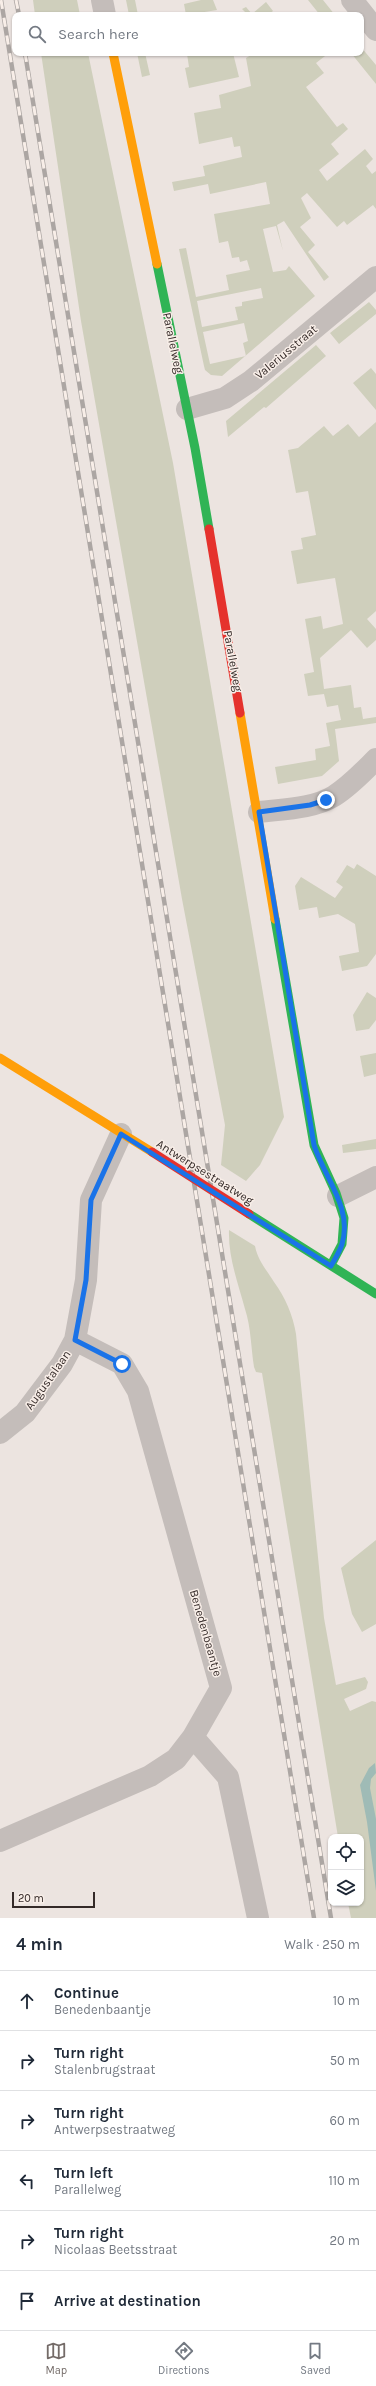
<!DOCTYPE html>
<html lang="en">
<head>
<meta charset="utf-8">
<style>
  :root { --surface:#fff; --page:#f2f2f3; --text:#1f2937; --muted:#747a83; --line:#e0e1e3; --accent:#746b68 }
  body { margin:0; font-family:Karla,sans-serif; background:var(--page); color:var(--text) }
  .controls { position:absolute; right:12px; bottom:12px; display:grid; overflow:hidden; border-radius:8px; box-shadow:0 1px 3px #0004 }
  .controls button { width:36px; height:36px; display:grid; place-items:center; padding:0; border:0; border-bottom:1px solid var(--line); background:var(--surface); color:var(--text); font:20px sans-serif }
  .scale { position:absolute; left:12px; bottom:10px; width:83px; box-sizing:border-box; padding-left:4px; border:2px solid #342a28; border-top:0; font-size:11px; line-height:14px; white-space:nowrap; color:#342a28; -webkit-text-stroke:3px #f8eee8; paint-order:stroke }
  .stop { position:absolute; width:12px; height:12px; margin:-9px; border:3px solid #1a73e8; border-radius:50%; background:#fff }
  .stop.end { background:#1a73e8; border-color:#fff; box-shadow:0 1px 4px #0008 }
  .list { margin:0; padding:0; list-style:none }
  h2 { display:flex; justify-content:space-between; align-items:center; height:52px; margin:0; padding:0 16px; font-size:17px }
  h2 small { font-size:13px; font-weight:400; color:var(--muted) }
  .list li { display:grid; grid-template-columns:26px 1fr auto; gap:12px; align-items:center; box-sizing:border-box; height:60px; padding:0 16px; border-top:1px solid var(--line) }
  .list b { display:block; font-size:15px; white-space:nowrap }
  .list p { margin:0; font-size:13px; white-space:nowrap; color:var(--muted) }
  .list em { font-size:13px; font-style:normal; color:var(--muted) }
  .icon { flex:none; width:22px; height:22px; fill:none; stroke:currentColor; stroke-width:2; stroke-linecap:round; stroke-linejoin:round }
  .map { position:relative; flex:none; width:376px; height:1918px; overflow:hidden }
  .search { position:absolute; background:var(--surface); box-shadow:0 1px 3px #0004; left:12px; right:12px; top:12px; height:44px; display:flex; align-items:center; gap:10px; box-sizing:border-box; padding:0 14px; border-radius:8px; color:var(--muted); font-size:15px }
  .sheet { height:412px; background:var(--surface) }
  nav { display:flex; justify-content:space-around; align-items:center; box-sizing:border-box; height:56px; border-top:1px solid var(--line); background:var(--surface); font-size:11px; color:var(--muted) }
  nav a { display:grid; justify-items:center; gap:2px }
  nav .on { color:var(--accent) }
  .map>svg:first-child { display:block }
</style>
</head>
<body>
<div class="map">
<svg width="376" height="1918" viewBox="0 0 376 1918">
  <rect width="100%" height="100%" fill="#ece4e0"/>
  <path fill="#cfcfbc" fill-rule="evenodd" d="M 33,0 L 77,0 L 80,15 L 35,15 Z
    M 126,0 L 135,0 L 138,15 L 129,15 Z
    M 201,0 L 213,0 L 217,10 L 186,15 L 184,4 Z
    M 308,0 L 323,0 L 335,15 L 320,15 Z
    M 266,2 L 273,11 L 268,15 L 244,15 L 246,13 L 242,9 L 246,7 L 252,14 Z
    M 361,47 L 376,65 L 376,84 L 351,53 L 361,53 Z
    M 41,53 L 88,53 L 173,463 L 284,1117 L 260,1165 L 246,1181 L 221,1165 L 225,1125 L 182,899 L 81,321 Z
    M 137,53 L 145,53 L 150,75 L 142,77 Z
    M 193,53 L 233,53 L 239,77 L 189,88 L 185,68 L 189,67 L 187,54 Z
    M 250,53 L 292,53 L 293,55 L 296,53 L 329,53 L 316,63 L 324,73 L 306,87 L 337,127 L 343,123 L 348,129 L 331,144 L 339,154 L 319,170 L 327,181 L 365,149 L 373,159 L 366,166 L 372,174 L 376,171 L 376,209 L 373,205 L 347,225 L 344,221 L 337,227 L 307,193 L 301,198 L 311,218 L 300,227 L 315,245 L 308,252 L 329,277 L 324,281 L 284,221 L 277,225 L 283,251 L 276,226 L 263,229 L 273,272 L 286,270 L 289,266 L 315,296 L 222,376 L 211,375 L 205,370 L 204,366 L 179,249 L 186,248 L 196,297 L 229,290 L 226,275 L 250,270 L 247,260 L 240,262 L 239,257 L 232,258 L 228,241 L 219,243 L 214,214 L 270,204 L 266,182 L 210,194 L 208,184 L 174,191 L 172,182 L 205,176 L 203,166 L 242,157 L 240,146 L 234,147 L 232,137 L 199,144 L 194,113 L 221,108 L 219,95 L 251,86 L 246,58 L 251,55 ZM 261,288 L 263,298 L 242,302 L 242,306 L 235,307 L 238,320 L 202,327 L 197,301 ZM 244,323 L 248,341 L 243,343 L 246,356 L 210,364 L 203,332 Z
    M 369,302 L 376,310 L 376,314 L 339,344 L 330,333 Z
    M 316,345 L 326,356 L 266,408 L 264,407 L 228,437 L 226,421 Z
    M 371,368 L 376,374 L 376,410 L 353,383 Z
    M 376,422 L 376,611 L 367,619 L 376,629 L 376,640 L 367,648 L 351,630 L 320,658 L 324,689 L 351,685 L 354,708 L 361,707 L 363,719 L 376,717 L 376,723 L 335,729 L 339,761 L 322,776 L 278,784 L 275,767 L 316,760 L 315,749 L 330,746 L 326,723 L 341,720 L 338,705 L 327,707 L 324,694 L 308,696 L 304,674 L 314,672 L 305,619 L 321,616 L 323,629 L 343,624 L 335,578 L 297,584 L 291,551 L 303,549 L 301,538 L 316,535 L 308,491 L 296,493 L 288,450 L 298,448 L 324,426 L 333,436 L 348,424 L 359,437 Z
    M 357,864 L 376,876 L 376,954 L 367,966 L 342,971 L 339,956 L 359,952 L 355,924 L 338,914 L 319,918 L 317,907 L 299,910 L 295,886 L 301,877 L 335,898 L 343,887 L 336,882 L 347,865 L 354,869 Z
    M 367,992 L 376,998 L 376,1020 L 369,1029 L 356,1031 L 353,1015 Z
    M 376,1053 L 376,1074 L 364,1077 L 360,1056 Z
    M 376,1139 L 376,1149 L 343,1153 L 342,1145 Z
    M 229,1230 L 255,1246 C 258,1261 266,1269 274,1282 C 285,1297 293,1315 296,1334 L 324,1618 L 336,1685 L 365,1677 L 368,1682 L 366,1689 L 344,1699 L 350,1711 L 372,1701 L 376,1702 L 376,1918 L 351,1918 L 348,1903 L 361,1903 L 361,1837 L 338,1837 L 262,1373 L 256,1372 L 254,1367 C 251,1348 251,1327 245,1309 C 238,1283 228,1257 229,1230 Z
    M 376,1540 L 376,1624 L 362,1632 L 352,1614 L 341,1568 Z"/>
  <path fill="#9fbbb6" d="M 375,1763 L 376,1773 L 371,1779 L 370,1788 L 376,1819 L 376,1891 L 367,1822 L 360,1785 L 369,1768 Z"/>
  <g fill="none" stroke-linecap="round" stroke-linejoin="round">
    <path stroke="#c4bdba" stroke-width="22" d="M 102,0 L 105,15
      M 352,0 L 376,30
      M 187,409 L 225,398 L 251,381 L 376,277
      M 259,812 C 282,809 313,809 334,796 C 350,786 363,772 376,759
      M 338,1196 L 376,1177
      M 0,1433 L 25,1413 L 62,1364 L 75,1340 L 86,1280 L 91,1200 L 121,1134
      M 193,1737 L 228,1777 L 258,1918
      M 0,1841 L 150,1776 L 176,1759 L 193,1737 L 221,1688 L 138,1391 L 122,1364 L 75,1340"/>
    <path stroke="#30b455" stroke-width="9" d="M 157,264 L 195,448 L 209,529
      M 275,919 L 314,1145 L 336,1193 L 344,1218 L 342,1244 L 331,1265
      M 249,1214 L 376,1294"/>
    <path stroke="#ff9f0a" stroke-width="9" d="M 113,53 L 157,264
      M 240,713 L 275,919
      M 0,1058 L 152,1152"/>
    <path stroke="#e5322d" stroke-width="9" d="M 209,529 L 240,713"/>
    <g stroke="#aca6a3" stroke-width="4.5">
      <path id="rail" d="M 1,0 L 314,1918
        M 16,0 L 19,15
        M 25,53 L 331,1918"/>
    </g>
    <use href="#rail" stroke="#f8eee8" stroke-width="3" stroke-dasharray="9" stroke-linecap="butt"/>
    <path stroke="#e5322d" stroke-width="9" d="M 152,1152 L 249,1214"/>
  </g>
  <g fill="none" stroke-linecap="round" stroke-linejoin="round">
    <path stroke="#1a73e8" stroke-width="5" d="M 122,1364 L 75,1340 L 86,1280 L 91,1200 L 121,1134 L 331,1266 C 335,1259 340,1251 342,1244 C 353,1208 324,1177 314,1145 L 259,812 L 310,805 L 326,800"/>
  </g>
  <g text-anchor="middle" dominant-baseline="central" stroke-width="3" stroke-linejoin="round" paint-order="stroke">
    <g font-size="12" fill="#342a28" stroke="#f8eee8">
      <text transform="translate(173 343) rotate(78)">Parallelweg</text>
      <text transform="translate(286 352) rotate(-40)">Valeriusstraat</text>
      <text transform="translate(233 661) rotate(80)">Parallelweg</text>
      <text transform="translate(205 1172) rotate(32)">Antwerpsestraatweg</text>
      <text transform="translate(48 1380) rotate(-55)">Augustalaan</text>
      <text transform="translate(206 1633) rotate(74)">Benedenbaantje</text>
    </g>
  </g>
</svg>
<div class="controls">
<button><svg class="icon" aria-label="locate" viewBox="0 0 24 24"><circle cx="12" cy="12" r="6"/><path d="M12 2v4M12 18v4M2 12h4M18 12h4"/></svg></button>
<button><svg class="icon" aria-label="layers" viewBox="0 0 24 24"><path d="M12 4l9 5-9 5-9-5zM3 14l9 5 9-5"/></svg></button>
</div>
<div class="scale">20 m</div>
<div class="stop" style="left:122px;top:1364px"></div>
<div class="stop end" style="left:326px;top:800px"></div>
<div class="search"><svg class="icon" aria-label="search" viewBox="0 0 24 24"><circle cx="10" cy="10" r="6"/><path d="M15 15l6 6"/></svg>Search here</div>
</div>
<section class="sheet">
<h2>4 min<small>Walk · 250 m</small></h2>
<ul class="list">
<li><svg class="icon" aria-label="ahead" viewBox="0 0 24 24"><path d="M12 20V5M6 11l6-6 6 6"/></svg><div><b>Continue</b><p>Benedenbaantje</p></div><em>10 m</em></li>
<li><svg class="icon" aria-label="right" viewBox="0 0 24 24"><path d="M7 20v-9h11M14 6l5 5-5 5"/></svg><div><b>Turn right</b><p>Stalenbrugstraat</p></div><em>50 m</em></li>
<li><svg class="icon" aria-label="right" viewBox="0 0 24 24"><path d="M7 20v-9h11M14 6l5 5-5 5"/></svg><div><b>Turn right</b><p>Antwerpsestraatweg</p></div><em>60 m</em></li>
<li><svg class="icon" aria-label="left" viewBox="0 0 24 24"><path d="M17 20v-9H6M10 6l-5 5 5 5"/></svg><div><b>Turn left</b><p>Parallelweg</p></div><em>110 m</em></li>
<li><svg class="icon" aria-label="right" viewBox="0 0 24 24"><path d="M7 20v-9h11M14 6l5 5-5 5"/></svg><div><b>Turn right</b><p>Nicolaas Beetsstraat</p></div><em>20 m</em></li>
<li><svg class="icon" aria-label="arrive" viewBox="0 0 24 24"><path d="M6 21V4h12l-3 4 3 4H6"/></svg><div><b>Arrive at destination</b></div></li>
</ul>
</section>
<nav>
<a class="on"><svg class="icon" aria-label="map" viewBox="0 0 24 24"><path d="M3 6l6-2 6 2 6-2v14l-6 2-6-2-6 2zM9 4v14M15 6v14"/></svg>Map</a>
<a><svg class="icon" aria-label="directions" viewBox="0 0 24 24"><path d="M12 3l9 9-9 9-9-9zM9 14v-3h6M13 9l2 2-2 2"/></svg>Directions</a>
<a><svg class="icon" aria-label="saved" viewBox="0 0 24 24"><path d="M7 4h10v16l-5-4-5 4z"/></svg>Saved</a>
</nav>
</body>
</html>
